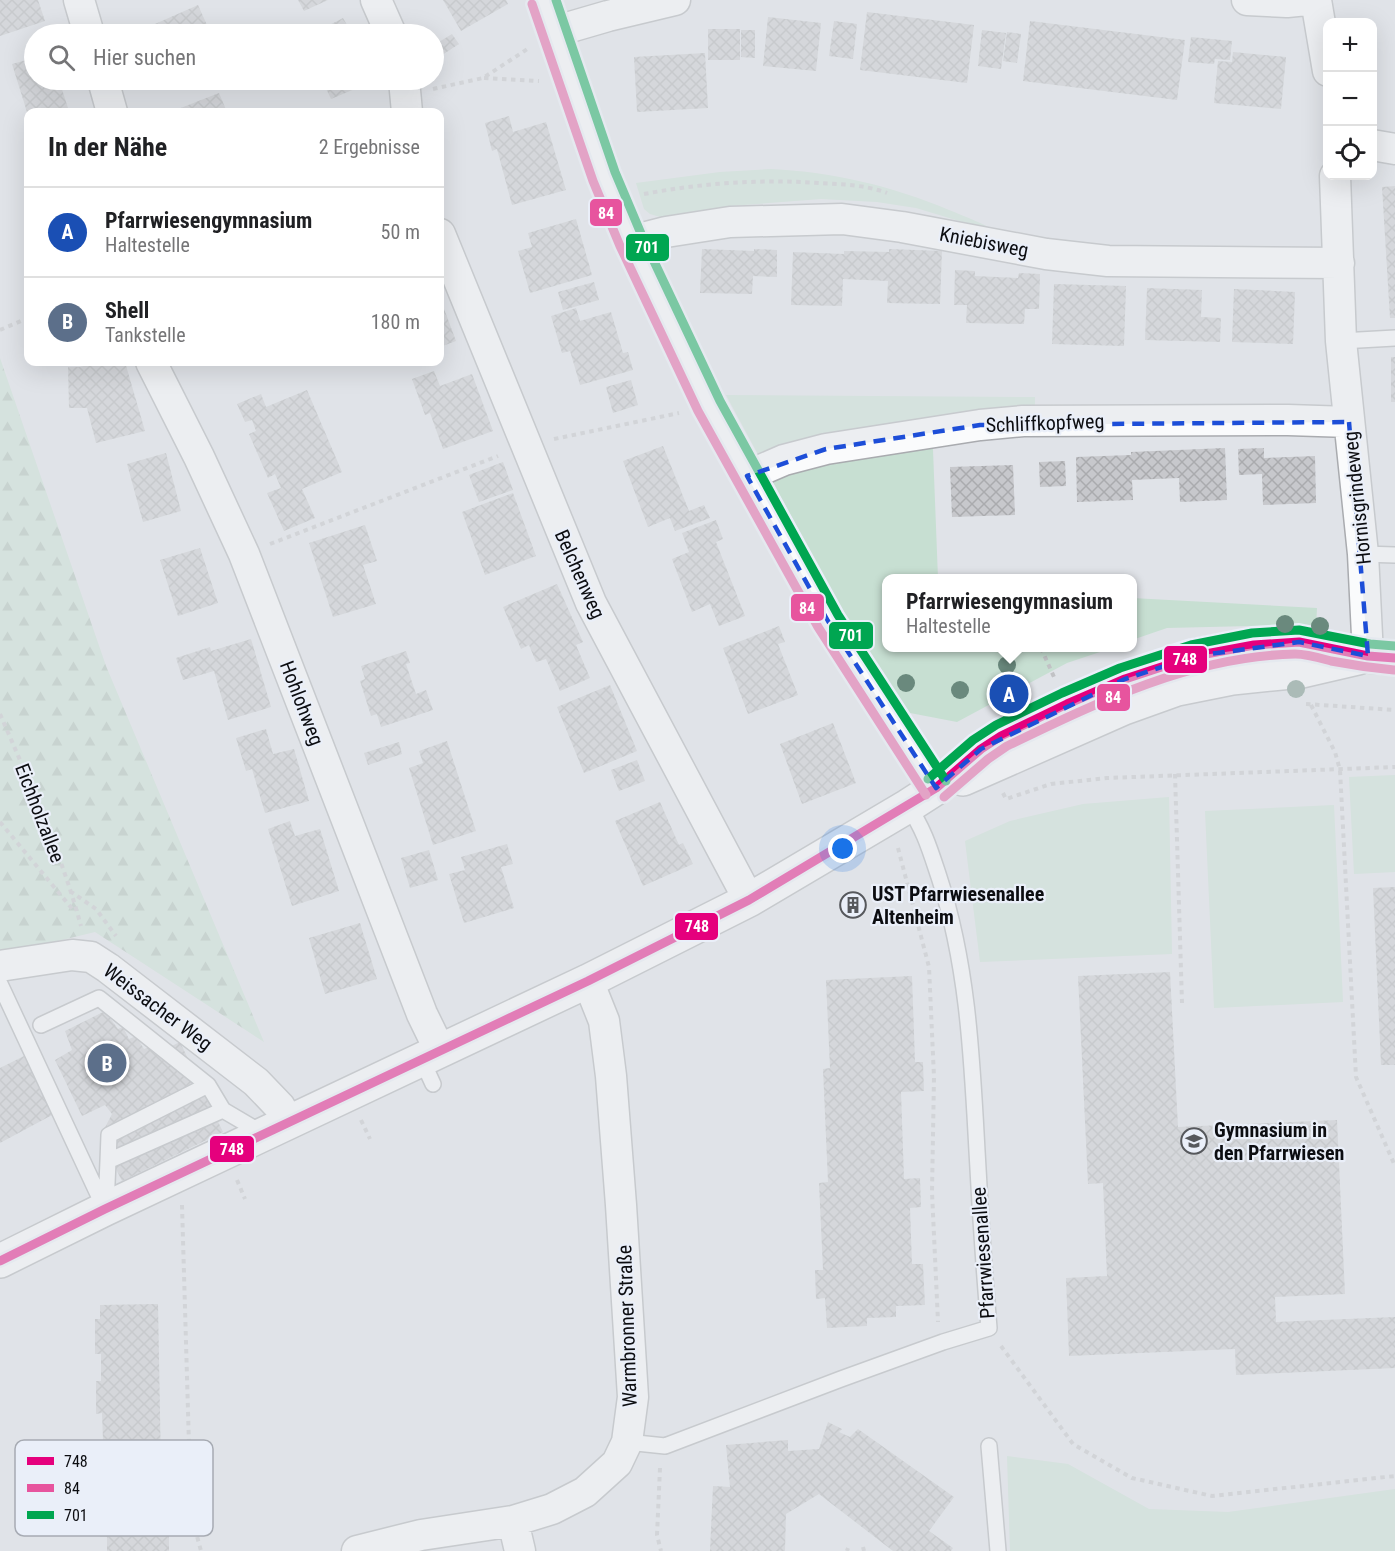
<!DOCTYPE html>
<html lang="de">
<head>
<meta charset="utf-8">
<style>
  :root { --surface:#fff; --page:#f2f2f2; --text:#202124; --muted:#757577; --line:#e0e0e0; --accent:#d93025 }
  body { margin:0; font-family:"Roboto Condensed",sans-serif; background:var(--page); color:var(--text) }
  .controls { position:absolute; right:18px; top:18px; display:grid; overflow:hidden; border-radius:12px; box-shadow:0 6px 24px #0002 }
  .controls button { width:54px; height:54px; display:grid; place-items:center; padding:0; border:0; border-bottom:2px solid var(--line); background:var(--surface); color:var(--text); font:30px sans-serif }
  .you { position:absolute; left:843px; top:849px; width:21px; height:21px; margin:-15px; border:4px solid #fff; border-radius:50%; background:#1a73e8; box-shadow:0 0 0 9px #1a73e833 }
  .badge { display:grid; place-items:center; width:39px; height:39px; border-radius:50%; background:var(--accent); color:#fff; font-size:20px; font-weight:700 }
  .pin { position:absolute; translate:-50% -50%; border:3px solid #fff; box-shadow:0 2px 6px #0006 }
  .popup { position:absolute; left:882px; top:574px; width:255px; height:78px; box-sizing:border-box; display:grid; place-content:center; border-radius:12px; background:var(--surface); filter:drop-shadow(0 2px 4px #0005); font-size:20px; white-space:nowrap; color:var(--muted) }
  .popup b { font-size:22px; color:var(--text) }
  .popup::after { content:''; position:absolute; left:50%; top:100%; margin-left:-12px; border:12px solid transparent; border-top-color:var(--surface) }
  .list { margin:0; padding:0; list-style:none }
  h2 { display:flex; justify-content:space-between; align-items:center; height:78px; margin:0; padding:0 24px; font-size:26px }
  h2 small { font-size:20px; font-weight:400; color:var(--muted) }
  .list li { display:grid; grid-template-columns:39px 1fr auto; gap:18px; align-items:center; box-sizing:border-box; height:90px; padding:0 24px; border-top:2px solid var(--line) }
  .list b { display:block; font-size:22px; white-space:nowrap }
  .list p { margin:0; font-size:20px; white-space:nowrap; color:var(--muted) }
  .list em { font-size:20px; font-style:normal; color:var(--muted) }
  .icon { flex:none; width:33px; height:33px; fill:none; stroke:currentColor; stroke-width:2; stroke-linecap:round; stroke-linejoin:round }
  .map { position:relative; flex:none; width:1395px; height:1551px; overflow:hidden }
  .search { position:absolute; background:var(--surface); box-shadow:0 6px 24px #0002; left:24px; top:24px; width:420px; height:66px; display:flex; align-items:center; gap:15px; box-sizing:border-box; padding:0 21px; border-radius:33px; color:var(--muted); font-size:22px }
  .panel { position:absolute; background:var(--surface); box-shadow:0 6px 24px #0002; left:24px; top:108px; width:420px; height:258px; border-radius:12px }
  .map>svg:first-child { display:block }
</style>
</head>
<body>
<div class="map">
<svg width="1395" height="1551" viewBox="0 0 1395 1551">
  <defs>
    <pattern id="forest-firs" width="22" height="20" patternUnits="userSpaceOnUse" patternTransform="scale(1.5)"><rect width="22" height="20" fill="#c7dfd2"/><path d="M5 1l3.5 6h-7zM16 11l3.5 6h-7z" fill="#aabeb3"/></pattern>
    <pattern id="building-cross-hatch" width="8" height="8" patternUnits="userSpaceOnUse" patternTransform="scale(1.5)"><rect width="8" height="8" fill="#c7c8cc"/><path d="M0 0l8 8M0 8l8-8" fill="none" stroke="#aaabae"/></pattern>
  </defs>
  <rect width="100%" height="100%" fill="#e0e3e8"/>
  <path fill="#c7dfd2" d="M 771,169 C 833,172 892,186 949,210 C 966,217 983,223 999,233 L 916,208 L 877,202 L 821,199 L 730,206 L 671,217 L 660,217 L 650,214 L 644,209 L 636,183 L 720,172 Z
    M 726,395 L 1035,397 L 1035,409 L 932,424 L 938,578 L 886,578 L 886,648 L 1112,648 L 1067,663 L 957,722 L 910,713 L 866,655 Z
    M 1132,598 L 1317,608 L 1316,628 L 1251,626 L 1167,628 L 1132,640 Z
    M 1395,775 L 1395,872 L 1354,874 L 1349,777 Z
    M 1169,797 L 1172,954 L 980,962 L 965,841 L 1010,821 L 1083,804 Z
    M 1334,805 L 1343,1002 L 1214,1008 L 1205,811 Z
    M 1007,1456 L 1068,1464 L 1149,1509 L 1228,1512 L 1395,1489 L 1395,1551 L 1010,1551 Z"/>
  <path fill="url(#forest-firs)" d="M 0,358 L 106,666 L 264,1042 L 95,932 L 0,955 Z"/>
  <path fill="url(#building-cross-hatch)" d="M 0,0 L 38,0 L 45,21 L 0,36 Z
    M 298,0 L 328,0 L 304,11 Z
    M 443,0 L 506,0 L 508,4 L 461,31 Z
    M 198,5 L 211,34 L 160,34 L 155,24 Z
    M 867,12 L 974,25 L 967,83 L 860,70 Z
    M 768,17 L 821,23 L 816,71 L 763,66 Z
    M 343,18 L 350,30 L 341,34 L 320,34 L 318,31 Z
    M 834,21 L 857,24 L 853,59 L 829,56 Z
    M 1030,21 L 1185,40 L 1177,100 L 1023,81 Z
    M 708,29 L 740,29 L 740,60 L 708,60 Z
    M 741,30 L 755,30 L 755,58 L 741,57 Z
    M 982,30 L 1006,33 L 1001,69 L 978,66 Z
    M 1007,32 L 1021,34 L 1017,63 L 1003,61 Z
    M 452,34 L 459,44 L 439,57 L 434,45 Z
    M 1191,37 L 1232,41 L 1230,60 L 1215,59 L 1214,64 L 1188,62 Z
    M 1233,52 L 1286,57 L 1281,109 L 1214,103 L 1218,61 L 1232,62 Z
    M 705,53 L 708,108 L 637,112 L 634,57 Z
    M 34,58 L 34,80 L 59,80 L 68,108 L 54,112 L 27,112 L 12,64 Z
    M 322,80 L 367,80 L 369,83 L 331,99 Z
    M 219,93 L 227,112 L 174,112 L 173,111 Z
    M 509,116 L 513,132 L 546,122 L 566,190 L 512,205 L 497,149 L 492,151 L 485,123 Z
    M 1395,186 L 1395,318 L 1390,318 L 1382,187 Z
    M 576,219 L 592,275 L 530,293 L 518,251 L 532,247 L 528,233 Z
    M 702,249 L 754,251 L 754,249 L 777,250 L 777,277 L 753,276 L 752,294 L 700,293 Z
    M 889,249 L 942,251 L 940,304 L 887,303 L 888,281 L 843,279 L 842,306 L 791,305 L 793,252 L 844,254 L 844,251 L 889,252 Z
    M 955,270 L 975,271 L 975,276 L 997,277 L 1018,278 L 1019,273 L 1040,274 L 1039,309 L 1025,309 L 1024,324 L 966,323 L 967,305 L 954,305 Z
    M 594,282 L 599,300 L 563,310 L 558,292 Z
    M 1054,284 L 1126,286 L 1124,346 L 1052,344 Z
    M 1147,288 L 1202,290 L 1201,317 L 1221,318 L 1220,342 L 1145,340 Z
    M 1234,289 L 1295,292 L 1293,344 L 1232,342 Z
    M 440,298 L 456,341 L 440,347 Z
    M 576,308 L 580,321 L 611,312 L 623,353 L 628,352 L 633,370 L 580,385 L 570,351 L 562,353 L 551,316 Z
    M 1391,357 L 1395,357 L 1395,402 L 1391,402 Z
    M 98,362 L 125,362 L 145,431 L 96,443 L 87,408 L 69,408 L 68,367 L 80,367 Z
    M 434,371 L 440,386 L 472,374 L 493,431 L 443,449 L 430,413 L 425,415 L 412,379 Z
    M 631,380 L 638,405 L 613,413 L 606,387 Z
    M 307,390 L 342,472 L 302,489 L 315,518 L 284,531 L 267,493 L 281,488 L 275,474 L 268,478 L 249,434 L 256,431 L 252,420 L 245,422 L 237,404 L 261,394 L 266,407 Z
    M 663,446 L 689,511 L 704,505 L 710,518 L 675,531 L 670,518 L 648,527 L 623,461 Z
    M 1225,448 L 1227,500 L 1180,502 L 1179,478 L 1132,480 L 1133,500 L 1077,502 L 1076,457 L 1131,455 L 1131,452 Z
    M 1264,448 L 1264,458 L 1315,456 L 1316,503 L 1263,505 L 1262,474 L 1239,475 L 1238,449 Z
    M 166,453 L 181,511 L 143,522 L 127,464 Z
    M 1065,461 L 1066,486 L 1040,487 L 1039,462 Z
    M 503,462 L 513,490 L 479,502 L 469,475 Z
    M 1013,465 L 1015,515 L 952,517 L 950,467 Z
    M 513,493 L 536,556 L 485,575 L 462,512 Z
    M 716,520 L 723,539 L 716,542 L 745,616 L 719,626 L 710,604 L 692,612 L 672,559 L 689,552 L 682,533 Z
    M 365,525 L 377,561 L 363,565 L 376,604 L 333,617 L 309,543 Z
    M 200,548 L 218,603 L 178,616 L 160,560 Z
    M 557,584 L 583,642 L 576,645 L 590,678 L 560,691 L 546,659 L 536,662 L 529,645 L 521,649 L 503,607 Z
    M 779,626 L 785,642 L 778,644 L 798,695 L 748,714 L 723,648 Z
    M 251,639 L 271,707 L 228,720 L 214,671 L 183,680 L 176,658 L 210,647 L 211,651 Z
    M 406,651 L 410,663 L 406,664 L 416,694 L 426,690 L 433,710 L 381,727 L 377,714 L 371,716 L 360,681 L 365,679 L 361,666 Z
    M 610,685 L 637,751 L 584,773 L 557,707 Z
    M 833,723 L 856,783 L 802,804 L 780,744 Z
    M 266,729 L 273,754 L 294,749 L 309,801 L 265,813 L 252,769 L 246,771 L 236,738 Z
    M 447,741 L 476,831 L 433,845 L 409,768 L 423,763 L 419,751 Z
    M 399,742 L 402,754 L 368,765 L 364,753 Z
    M 637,760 L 645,781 L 619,791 L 611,770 Z
    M 660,802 L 679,845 L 683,843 L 693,864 L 643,886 L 615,821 Z
    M 290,821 L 295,836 L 320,829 L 339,891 L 292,906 L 268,829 Z
    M 507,844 L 513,864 L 501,867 L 514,908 L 464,923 L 449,874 L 465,870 L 461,857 Z
    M 429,850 L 438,880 L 410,888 L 401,858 Z
    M 1395,887 L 1395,1065 L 1381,1065 L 1373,888 Z
    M 856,898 L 861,906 L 851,913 L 846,905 Z
    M 360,923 L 377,979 L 325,994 L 309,938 Z
    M 1170,972 L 1178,1127 L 1337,1120 L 1345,1294 L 1275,1297 L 1276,1322 L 1395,1317 L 1395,1368 L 1236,1375 L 1235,1349 L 1069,1356 L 1066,1278 L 1107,1276 L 1103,1183 L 1088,1184 L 1078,976 Z
    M 912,976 L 915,1062 L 923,1062 L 924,1091 L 901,1092 L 904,1179 L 920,1178 L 921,1207 L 910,1208 L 912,1264 L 923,1264 L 925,1305 L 896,1306 L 896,1317 L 867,1318 L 867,1326 L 827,1328 L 825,1298 L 816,1299 L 815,1270 L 823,1270 L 819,1183 L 828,1182 L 823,1069 L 830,1068 L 826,980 Z
    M 105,1011 L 118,1029 L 123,1027 L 129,1039 L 136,1036 L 144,1049 L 152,1046 L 155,1054 L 180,1042 L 223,1132 L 122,1181 L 100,1137 L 112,1114 L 105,1105 L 82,1116 L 55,1060 L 72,1050 L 65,1031 Z
    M 24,1056 L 54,1114 L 0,1143 L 0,1068 Z
    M 158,1304 L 162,1523 L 169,1523 L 169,1551 L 107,1551 L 107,1537 L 100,1537 L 100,1501 L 105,1501 L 104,1474 L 98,1475 L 97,1441 L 103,1441 L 102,1413 L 96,1414 L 96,1381 L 101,1381 L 101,1354 L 95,1354 L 95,1319 L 100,1319 L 100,1305 Z
    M 828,1422 L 842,1429 L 839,1432 L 850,1437 L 858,1429 L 954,1497 L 929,1531 L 953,1548 L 951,1551 L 893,1551 L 819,1494 L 786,1514 L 785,1551 L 710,1551 L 713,1486 L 730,1487 L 726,1445 L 788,1440 L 788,1451 L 819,1449 Z"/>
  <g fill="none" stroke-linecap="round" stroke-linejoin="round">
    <g stroke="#a9abaf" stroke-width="18">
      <path id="service" d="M 1341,341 L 1395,338
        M 1363,554 L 1395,555
        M 0,984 L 105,1209
        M 41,1025 L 99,998 L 208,1085 L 223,1110 L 264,1134
        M 422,1060 L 433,1084
        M 108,1161 L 109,1135 L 208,1085
        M 106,1206 L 108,1161 L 223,1110
        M 627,1442 L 665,1446 L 841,1379 L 943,1342 L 989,1328 C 984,1269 980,1210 977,1151 C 972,1059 968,965 939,877 C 930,850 924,829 908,806
        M 989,1446 L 998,1551"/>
    </g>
    <g stroke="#a9abaf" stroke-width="33">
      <path id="minor" d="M 79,0 L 89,34
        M 376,0 L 391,34
        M 543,0 L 604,176 L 631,241 L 709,406 L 828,621 L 936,788
        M 1247,0 L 1287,2 L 1307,0
        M 1316,0 L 1328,71
        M 553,32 L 608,16 L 675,0
        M 103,80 L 112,112
        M 404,80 L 407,112
        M 1372,145 L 1395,149
        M 1335,176 L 1341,341 L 1363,554 L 1368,656
        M 440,234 L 591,603 L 749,900
        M 631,241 L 666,232 L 730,222 L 842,219 L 902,227 L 1046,254 L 1108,261 L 1339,263
        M 151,362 L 199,457 L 244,554 L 422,1014 L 440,1051
        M 747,476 L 784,460 L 826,449 L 980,425 L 1023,421 L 1288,420 L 1349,422
        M 0,966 L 72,955 L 91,957 L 108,968 L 256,1082 L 280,1107 L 289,1123
        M 513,1521 L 520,1551
        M 357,1551 L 421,1535 L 513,1521 L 552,1509 L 585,1492 L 617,1463 L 627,1442 L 633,1397 L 621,1205 L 611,1076 L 604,1021 L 588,981"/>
    </g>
    <g stroke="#a9abaf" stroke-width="36">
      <path id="secondary" d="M 963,779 L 1124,708 L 1177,689 L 1232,678 L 1302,671 L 1358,658
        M 0,1261 L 105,1209 L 588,981 L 749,900 L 908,806 L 936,788 L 981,749 L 1001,736 L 1067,704 L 1125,679 L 1195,656 L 1254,645 L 1299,642 L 1368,656 L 1395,658"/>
    </g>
    <path stroke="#c1c2c5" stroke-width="4" stroke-dasharray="4.5 4.5" stroke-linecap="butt" d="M 484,78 L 539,81
      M 433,89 L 483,78 L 529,48
      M 644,194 C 702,183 760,179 819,183 C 841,184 866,185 887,193
      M 0,330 L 28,318
      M 554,439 L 679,413
      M 270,544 L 498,456
      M 1041,648 L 1054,677
      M 1306,704 L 1395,710
      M 1311,705 L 1335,752 L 1340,770 L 1356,1077 L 1395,1166
      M 0,714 C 30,783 61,853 81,926
      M 1175,774 L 1182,1003
      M 1003,793 L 1006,799 L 1051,784 L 1107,778 L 1395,767
      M 0,822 L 74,911
      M 898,848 L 929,967 L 934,1077 L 932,1192 L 938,1322
      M 70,891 L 96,909 L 116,936
      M 361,1120 L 370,1139
      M 237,1180 L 245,1199
      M 182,1205 L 191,1514 L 201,1551
      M 1001,1346 L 1073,1444 L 1132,1478 L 1212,1496 L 1395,1476
      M 660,1468 L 657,1535 L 661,1551
      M 863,1547 L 864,1551
      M 847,1551 L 848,1548"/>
    <use href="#service" stroke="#fafbfc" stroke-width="15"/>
    <use href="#minor" stroke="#fafbfc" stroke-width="30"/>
    <use href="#secondary" stroke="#fafbfc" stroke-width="33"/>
    <g stroke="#eaeff9" stroke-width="14">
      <path id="bus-1" d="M 0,1261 L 105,1209 L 588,981 L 749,900 L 936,788 L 981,749 L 1001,736 L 1067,704 L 1125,679 L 1195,656 L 1254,645 L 1299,642 L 1368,656 L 1395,658"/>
    </g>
    <g stroke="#eaeff9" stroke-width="14">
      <path id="bus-2" d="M 532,4 L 593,181 L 620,246 L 698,411 L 818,627 L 926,795
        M 944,797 L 988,759 L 1007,746 C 1098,702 1192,656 1295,654 C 1307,654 1320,658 1331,661 C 1352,665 1373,668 1394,670"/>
    </g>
    <g stroke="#eaeff9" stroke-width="14">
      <path id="bus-3" d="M 556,0 L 615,172 L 642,236 L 720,401 L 838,615 L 946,781
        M 928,779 L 973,740 L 996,725 L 1062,693 L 1120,668 L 1191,645 L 1252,633 L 1299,630 L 1370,644 L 1395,646"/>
    </g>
    <use href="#bus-1" stroke="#e5007d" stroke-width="9"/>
    <use href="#bus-2" stroke="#e7549e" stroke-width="9"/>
    <use href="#bus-3" stroke="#00a651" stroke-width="9"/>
  </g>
  <g fill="#6a897d">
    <circle cx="1285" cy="624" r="9"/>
    <circle cx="1320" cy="626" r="9"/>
    <circle cx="1007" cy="665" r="9"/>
    <circle cx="906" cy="683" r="9"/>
    <circle cx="1296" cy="689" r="9"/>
    <circle cx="960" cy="690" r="9"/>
  </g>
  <path d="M0 0H1395V1551H0ZM 1349,422 L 1368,656 L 1299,642 L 1195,656 L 1125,679 L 981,749 L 936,788 L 828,621 L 747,476 L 826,449 L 980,425 Z" fill="#e0e3e8" fill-opacity=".55" fill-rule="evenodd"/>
  <path fill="none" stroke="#1d4ed8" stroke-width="4.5" stroke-dasharray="12 8" stroke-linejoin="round" d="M 1349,422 L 1368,656 L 1299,642 L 1195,656 L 1125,679 L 981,749 L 936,788 L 828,621 L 747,476 L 826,449 L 980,425 Z"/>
  <defs>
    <g id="building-ring" transform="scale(1.35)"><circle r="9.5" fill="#eaeff9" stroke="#56585c" stroke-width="1.5"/><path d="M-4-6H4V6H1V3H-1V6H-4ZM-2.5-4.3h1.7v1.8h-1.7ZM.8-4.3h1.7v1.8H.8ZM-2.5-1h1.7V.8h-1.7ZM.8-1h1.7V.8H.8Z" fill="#56585c"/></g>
    <g id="school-ring" transform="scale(1.35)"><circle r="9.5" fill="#eaeff9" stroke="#56585c" stroke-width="1.5"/><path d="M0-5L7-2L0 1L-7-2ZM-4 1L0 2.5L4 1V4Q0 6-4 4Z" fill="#56585c"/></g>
  </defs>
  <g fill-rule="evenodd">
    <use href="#building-ring" x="853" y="905"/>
    <use href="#school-ring" x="1194" y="1141"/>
  </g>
  <g text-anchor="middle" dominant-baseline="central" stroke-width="4.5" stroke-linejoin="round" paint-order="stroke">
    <g font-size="20" fill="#0c0d11" stroke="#eaeff9">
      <text transform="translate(984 242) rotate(11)">Kniebisweg</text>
      <text transform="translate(1045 423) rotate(-2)">Schliffkopfweg</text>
      <text transform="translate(1357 498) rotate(-96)">Hornisgrindeweg</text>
      <text transform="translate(580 574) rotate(66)">Belchenweg</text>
      <text transform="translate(302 703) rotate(69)">Hohlohweg</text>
      <text transform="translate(40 813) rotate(69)">Eichholzallee</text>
      <text transform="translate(158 1007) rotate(37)">Weissacher Weg</text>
      <text transform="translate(983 1253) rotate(-94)">Pfarrwiesenallee</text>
      <text transform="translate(627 1326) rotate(-92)">Warmbronner Straße</text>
    </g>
    <g font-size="20" font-weight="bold" fill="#0c0d11" stroke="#eaeff9" text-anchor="start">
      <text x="872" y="894">UST Pfarrwiesenallee<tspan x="872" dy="23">Altenheim</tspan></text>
      <text x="1214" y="1130">Gymnasium in<tspan x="1214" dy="23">den Pfarrwiesen</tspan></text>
    </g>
  </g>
  <rect x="15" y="1440" width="198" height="96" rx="9" fill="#eaeff9" stroke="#a7abb3" stroke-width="1.5"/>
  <rect x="27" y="1457" width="27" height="8" fill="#e5007d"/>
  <rect x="27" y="1484" width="27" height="8" fill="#e7549e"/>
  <rect x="27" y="1511" width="27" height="8" fill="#00a651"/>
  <g font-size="16" fill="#0c0d11">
    <text x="64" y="1467">748</text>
    <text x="64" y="1494">84</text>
    <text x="64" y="1521">701</text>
  </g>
  <g stroke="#eaeff9" stroke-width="2">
    <rect x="589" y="198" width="34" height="29" rx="6" fill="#e7549e"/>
    <rect x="625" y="233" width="45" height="29" rx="6" fill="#00a651"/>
    <rect x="790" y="593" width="35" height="29" rx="6" fill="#e7549e"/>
    <rect x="828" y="621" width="46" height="29" rx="6" fill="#00a651"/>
    <rect x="1163" y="645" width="45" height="29" rx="6" fill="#e5007d"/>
    <rect x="1096" y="683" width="35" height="29" rx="6" fill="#e7549e"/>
    <rect x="674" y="912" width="45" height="29" rx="6" fill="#e5007d"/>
    <rect x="209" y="1135" width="46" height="28" rx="6" fill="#e5007d"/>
  </g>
  <g font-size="16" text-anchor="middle" font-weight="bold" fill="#fff">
    <text x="606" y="219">84</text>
    <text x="647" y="253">701</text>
    <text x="807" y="614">84</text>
    <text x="851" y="641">701</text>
    <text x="1185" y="665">748</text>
    <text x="1113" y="703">84</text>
    <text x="697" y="932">748</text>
    <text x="232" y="1155">748</text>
  </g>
</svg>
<div class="controls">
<button>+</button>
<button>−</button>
<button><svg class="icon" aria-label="locate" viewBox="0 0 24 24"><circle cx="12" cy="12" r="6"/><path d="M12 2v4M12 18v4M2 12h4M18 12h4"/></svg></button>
</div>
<div class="you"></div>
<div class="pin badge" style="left:1009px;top:694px;background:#1a4fb4">A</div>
<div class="popup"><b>Pfarrwiesengymnasium</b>Haltestelle</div>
<div class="pin badge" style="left:107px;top:1063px;background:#5c6f8a">B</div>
<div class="search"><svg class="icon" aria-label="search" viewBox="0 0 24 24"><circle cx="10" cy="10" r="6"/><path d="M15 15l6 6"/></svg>Hier suchen</div>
<section class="panel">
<h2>In der Nähe<small>2 Ergebnisse</small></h2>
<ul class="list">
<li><span class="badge" style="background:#1a4fb4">A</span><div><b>Pfarrwiesengymnasium</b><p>Haltestelle</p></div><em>50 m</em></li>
<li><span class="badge" style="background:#5c6f8a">B</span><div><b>Shell</b><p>Tankstelle</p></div><em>180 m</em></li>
</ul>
</section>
</div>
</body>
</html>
